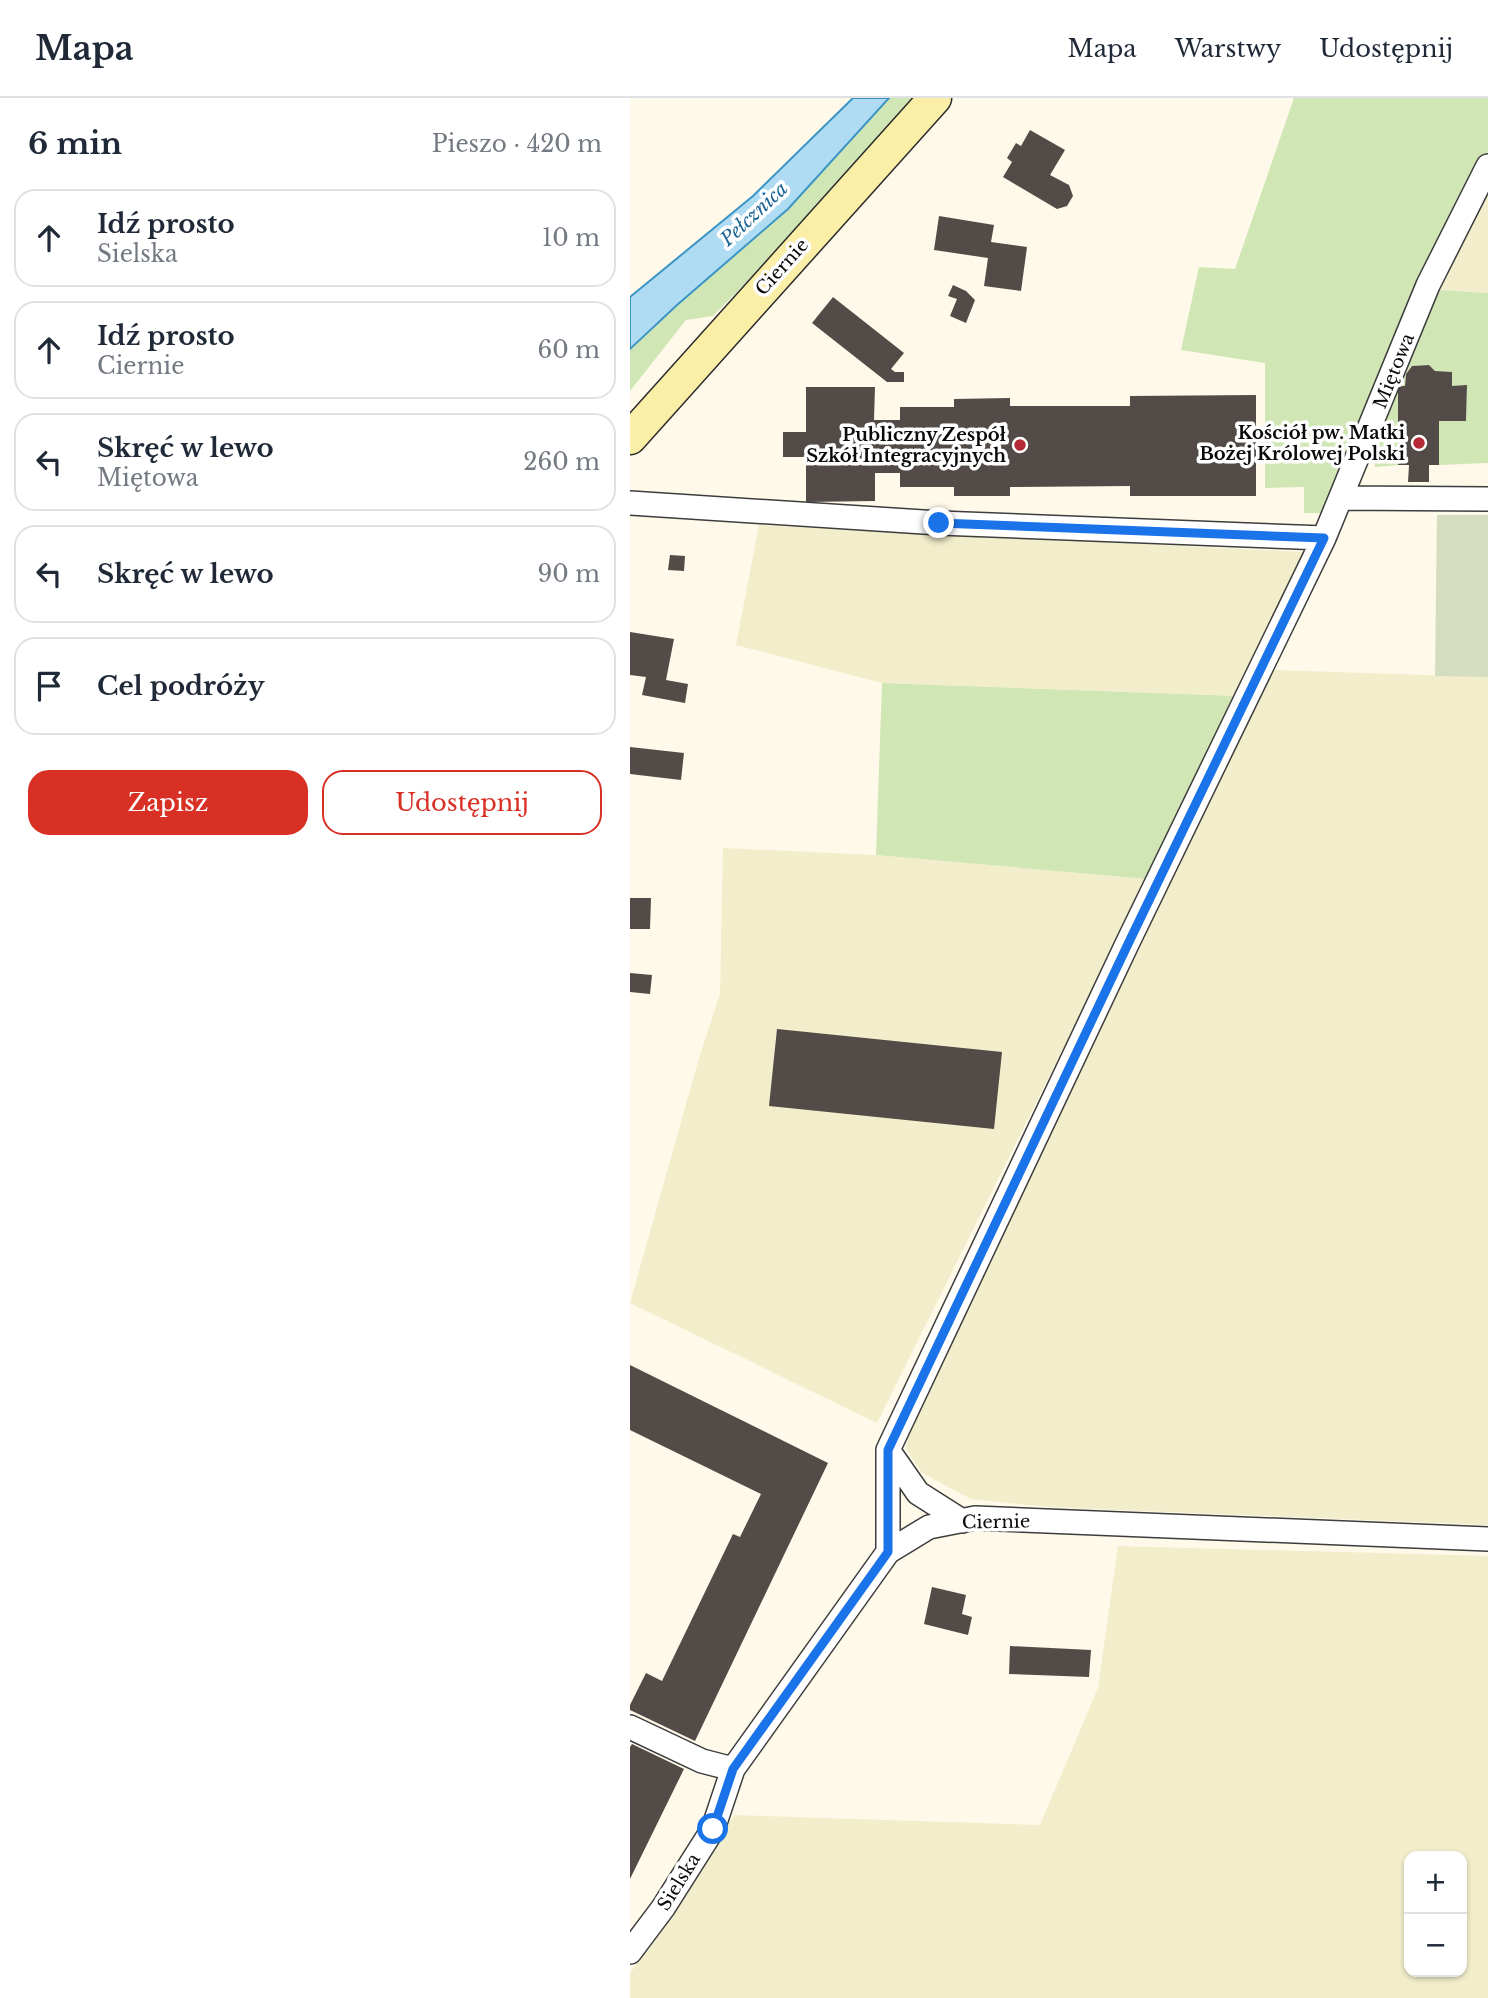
<!DOCTYPE html>
<html lang="pl">
<head>
<meta charset="utf-8">
<style>
  :root { --surface:#fff; --page:#f2f2f3; --text:#1f2937; --muted:#747a83; --line:#e0e1e3; --accent:#d93025 }
  body { margin:0; font-family:"Libre Baskerville",serif; background:var(--page); color:var(--text) }
  .controls { position:absolute; right:21px; bottom:21px; display:grid; overflow:hidden; border-radius:14px; box-shadow:0 2px 5px #0004 }
  .controls button { width:63px; height:63px; display:grid; place-items:center; padding:0; border:0; border-bottom:2px solid var(--line); background:var(--surface); color:var(--text); font:35px sans-serif }
  .stop { position:absolute; width:21px; height:21px; margin:-16px; border:5px solid #1a73e8; border-radius:50%; background:#fff }
  .stop.end { background:#1a73e8; border-color:#fff; box-shadow:0 2px 7px #0008 }
  .list { margin:0; padding:0; list-style:none }
  h2 { display:flex; justify-content:space-between; align-items:center; height:91px; margin:0; padding:0 28px; font-size:30px }
  h2 small { font-size:23px; font-weight:400; color:var(--muted) }
  .list li { display:grid; grid-template-columns:46px 1fr auto; gap:21px; align-items:center; box-sizing:border-box; height:98px; margin:0 14px 14px; padding:0 14px; border:2px solid var(--line); border-radius:21px }
  .list b { display:block; font-size:26px; white-space:nowrap }
  .list p { margin:0; font-size:23px; white-space:nowrap; color:var(--muted) }
  .list em { font-size:23px; font-style:normal; color:var(--muted) }
  .actions { display:flex; gap:14px; padding:21px 28px }
  .actions a { flex:1; padding:16px 0; border:2px solid var(--accent); border-radius:21px; text-align:center; font-size:24px; color:var(--accent) }
  .actions .main { background:var(--accent); color:#fff }
  .icon { flex:none; width:38px; height:38px; fill:none; stroke:currentColor; stroke-width:2; stroke-linecap:round; stroke-linejoin:round }
  .map { position:relative; flex:none; width:858px; height:1900px; overflow:hidden }
  header { display:flex; align-items:center; gap:42px; box-sizing:border-box; height:98px; padding:0 35px; background:var(--surface); border-bottom:2px solid var(--line) }
  header strong { font-size:33px }
  nav { display:flex; gap:38px; margin-inline-start:auto; font-size:24px }
  main { display:flex }
  aside { flex:1; background:var(--surface) }
  .map>svg:first-child { display:block }
</style>
</head>
<body>
<header>
<strong>Mapa</strong>
<nav><a>Mapa</a><a>Warstwy</a><a>Udostępnij</a></nav>
</header>
<main>
<aside>
<h2>6 min<small>Pieszo · 420 m</small></h2>
<ul class="list">
<li><svg class="icon" aria-label="ahead" viewBox="0 0 24 24"><path d="M12 20V5M6 11l6-6 6 6"/></svg><div><b>Idź prosto</b><p>Sielska</p></div><em>10 m</em></li>
<li><svg class="icon" aria-label="ahead" viewBox="0 0 24 24"><path d="M12 20V5M6 11l6-6 6 6"/></svg><div><b>Idź prosto</b><p>Ciernie</p></div><em>60 m</em></li>
<li><svg class="icon" aria-label="left" viewBox="0 0 24 24"><path d="M17 20v-9H6M10 6l-5 5 5 5"/></svg><div><b>Skręć w lewo</b><p>Miętowa</p></div><em>260 m</em></li>
<li><svg class="icon" aria-label="left" viewBox="0 0 24 24"><path d="M17 20v-9H6M10 6l-5 5 5 5"/></svg><div><b>Skręć w lewo</b></div><em>90 m</em></li>
<li><svg class="icon" aria-label="arrive" viewBox="0 0 24 24"><path d="M6 21V4h12l-3 4 3 4H6"/></svg><div><b>Cel podróży</b></div></li>
</ul>
<div class="actions"><a class="main">Zapisz</a><a>Udostępnij</a></div>
</aside>
<div class="map">
<svg width="858" height="1900" viewBox="0 0 858 1900">
  <rect width="100%" height="100%" fill="#fef9e9"/>
  <path fill="#f2edcb" fill-rule="evenodd" d="M 858,96 L 858,195 L 810,192 Z
    M 129,427 L 673,454 L 607,598 L 252,585 L 106,547 Z
    M 643,572 L 858,579 L 858,1427 L 418,1409 L 341,1401 L 292,1375 L 276,1351 L 281,1323 Z
    M 93,750 L 246,757 L 517,781 L 247,1325 L 0,1205 L 69,960 L 90,896 Z
    M 488,1448 L 858,1458 L 858,1900 L 0,1900 L 0,1875 L 44,1816 L 104,1717 L 410,1727 L 468,1590 ZM 779,1758 L 832,1758 L 832,1874 L 779,1874 Z"/>
  <path fill="#d0e6b5" d="M 259,0 L 288,0 L 136,165 L 83,218 L 56,222 L 0,293 L 0,251 L 47,207 L 158,111 Z
    M 664,0 L 858,0 L 858,53 L 745,289 L 693,415 L 674,415 L 674,389 L 635,390 L 635,265 L 551,252 L 569,169 L 605,171 Z
    M 810,192 L 858,195 L 858,365 L 809,367 L 809,323 L 836,323 L 837,288 L 822,288 L 822,274 L 805,273 L 799,267 L 782,268 L 776,276 L 775,288 L 768,288 L 768,367 L 745,369 L 741,344 Z
    M 252,585 L 607,598 L 517,781 L 246,757 Z"/>
  <path fill="#d4ddbd" d="M 807,417 L 858,417 L 858,579 L 805,578 Z"/>
  <path fill="#b0dcf3" stroke="#3b94c6" stroke-width="2" d="M 223,0 L 259,0 L 158,111 L 47,207 L 0,251 L 0,199 L 123,98 Z"/>
  <path fill="#524b48" d="M 400,32 L 435,52 L 420,77 L 439,87 L 443,98 L 437,108 L 427,111 L 373,79 L 382,64 L 377,60 L 386,45 L 391,48 Z
    M 309,118 L 364,127 L 361,144 L 397,149 L 391,193 L 354,188 L 358,160 L 304,152 Z
    M 323,187 L 336,193 L 345,202 L 336,225 L 320,218 L 327,201 L 318,198 Z
    M 203,199 L 274,255 L 261,271 L 265,274 L 274,274 L 274,284 L 257,284 L 182,225 Z
    M 799,267 L 805,273 L 822,274 L 822,288 L 837,287 L 836,323 L 809,323 L 809,367 L 799,367 L 799,384 L 778,384 L 779,367 L 768,367 L 768,288 L 775,288 L 776,276 L 782,268 Z
    M 176,289 L 245,289 L 244,322 L 270,322 L 270,309 L 324,309 L 324,301 L 380,300 L 380,308 L 500,308 L 500,298 L 626,297 L 626,398 L 500,398 L 500,388 L 380,389 L 380,398 L 324,398 L 324,389 L 270,389 L 270,375 L 245,375 L 245,403 L 176,404 L 176,359 L 153,359 L 153,334 L 176,334 Z
    M 40,457 L 55,458 L 54,473 L 38,472 Z
    M 0,534 L 44,541 L 36,582 L 58,586 L 55,605 L 12,597 L 16,579 L 0,577 Z
    M 0,649 L 54,655 L 51,682 L 0,676 Z
    M 0,800 L 21,800 L 20,831 L 0,831 Z
    M 0,875 L 22,877 L 20,896 L 0,894 Z
    M 147,931 L 372,954 L 364,1031 L 139,1008 Z
    M 0,1267 L 198,1365 L 65,1643 L 0,1612 L 0,1607 L 16,1575 L 32,1583 L 103,1436 L 110,1439 L 131,1396 L 0,1332 Z
    M 302,1489 L 336,1497 L 332,1516 L 342,1519 L 338,1537 L 294,1526 Z
    M 380,1548 L 461,1552 L 459,1579 L 379,1576 Z
    M 2,1646 L 54,1671 L 0,1781 L 0,1649 Z"/>
  <g fill="none" stroke-linecap="round" stroke-linejoin="round">
    <g stroke="#3d3d3d" stroke-width="26">
      <path id="street" d="M 712,400 L 858,401
        M 0,405 L 309,425 L 694,440
        M 258,1352 L 288,1395 L 332,1423
        M 258,1454 L 258,1352 L 497,846 L 694,440 L 798,187 L 858,68
        M 0,1629 L 72,1663 L 103,1671
        M 0,1854 L 33,1810 L 83,1731 L 103,1671 L 258,1454 L 299,1429 L 345,1420 L 858,1441"/>
    </g>
    <g stroke="#2c2c2c" stroke-width="35">
      <path id="secondary" d="M 0,340 L 305,0"/>
    </g>
    <use href="#street" stroke="#fff" stroke-width="23"/>
    <use href="#secondary" stroke="#fbeea7" stroke-width="32"/>
  </g>
  <g fill="none" stroke-linecap="round" stroke-linejoin="round">
    <path stroke="#1a73e8" stroke-width="9" d="M 83,1731 L 103,1671 L 258,1454 L 258,1352 L 498,846 L 694,440 L 309,425"/>
  </g>
  <g fill="#b32a36" stroke="#fff" stroke-width="2.5">
    <circle cx="789" cy="345" r="7"/>
    <circle cx="390" cy="347" r="7"/>
  </g>
  <g text-anchor="middle" dominant-baseline="central" stroke-width="7" stroke-linejoin="round" paint-order="stroke">
    <g font-size="18" fill="#0a0a0a" stroke="#fff">
      <text transform="translate(152 169) rotate(-48)">Ciernie</text>
      <text transform="translate(764 273) rotate(-68)">Miętowa</text>
      <text transform="translate(366 1424) rotate(-1)">Ciernie</text>
      <text transform="translate(49 1784) rotate(-58)">Sielska</text>
    </g>
    <g font-size="18" font-weight="bold" fill="#0a0a0a" stroke="#fff" text-anchor="end">
      <text x="775" y="335">Kościół pw. Matki<tspan x="775" dy="21">Bożej Królowej Polski</tspan></text>
      <text x="376" y="337">Publiczny Zespół<tspan x="376" dy="21">Szkół Integracyjnych</tspan></text>
    </g>
    <g font-size="19" font-style="italic" fill="#1b6495" stroke="#fff">
      <text transform="translate(124 116) rotate(-43)">Pełcznica</text>
    </g>
  </g>
</svg>
<div class="controls">
<button>+</button>
<button>−</button>
</div>
<div class="stop" style="left:83px;top:1731px"></div>
<div class="stop end" style="left:309px;top:425px"></div>
</div>
</main>
</body>
</html>
